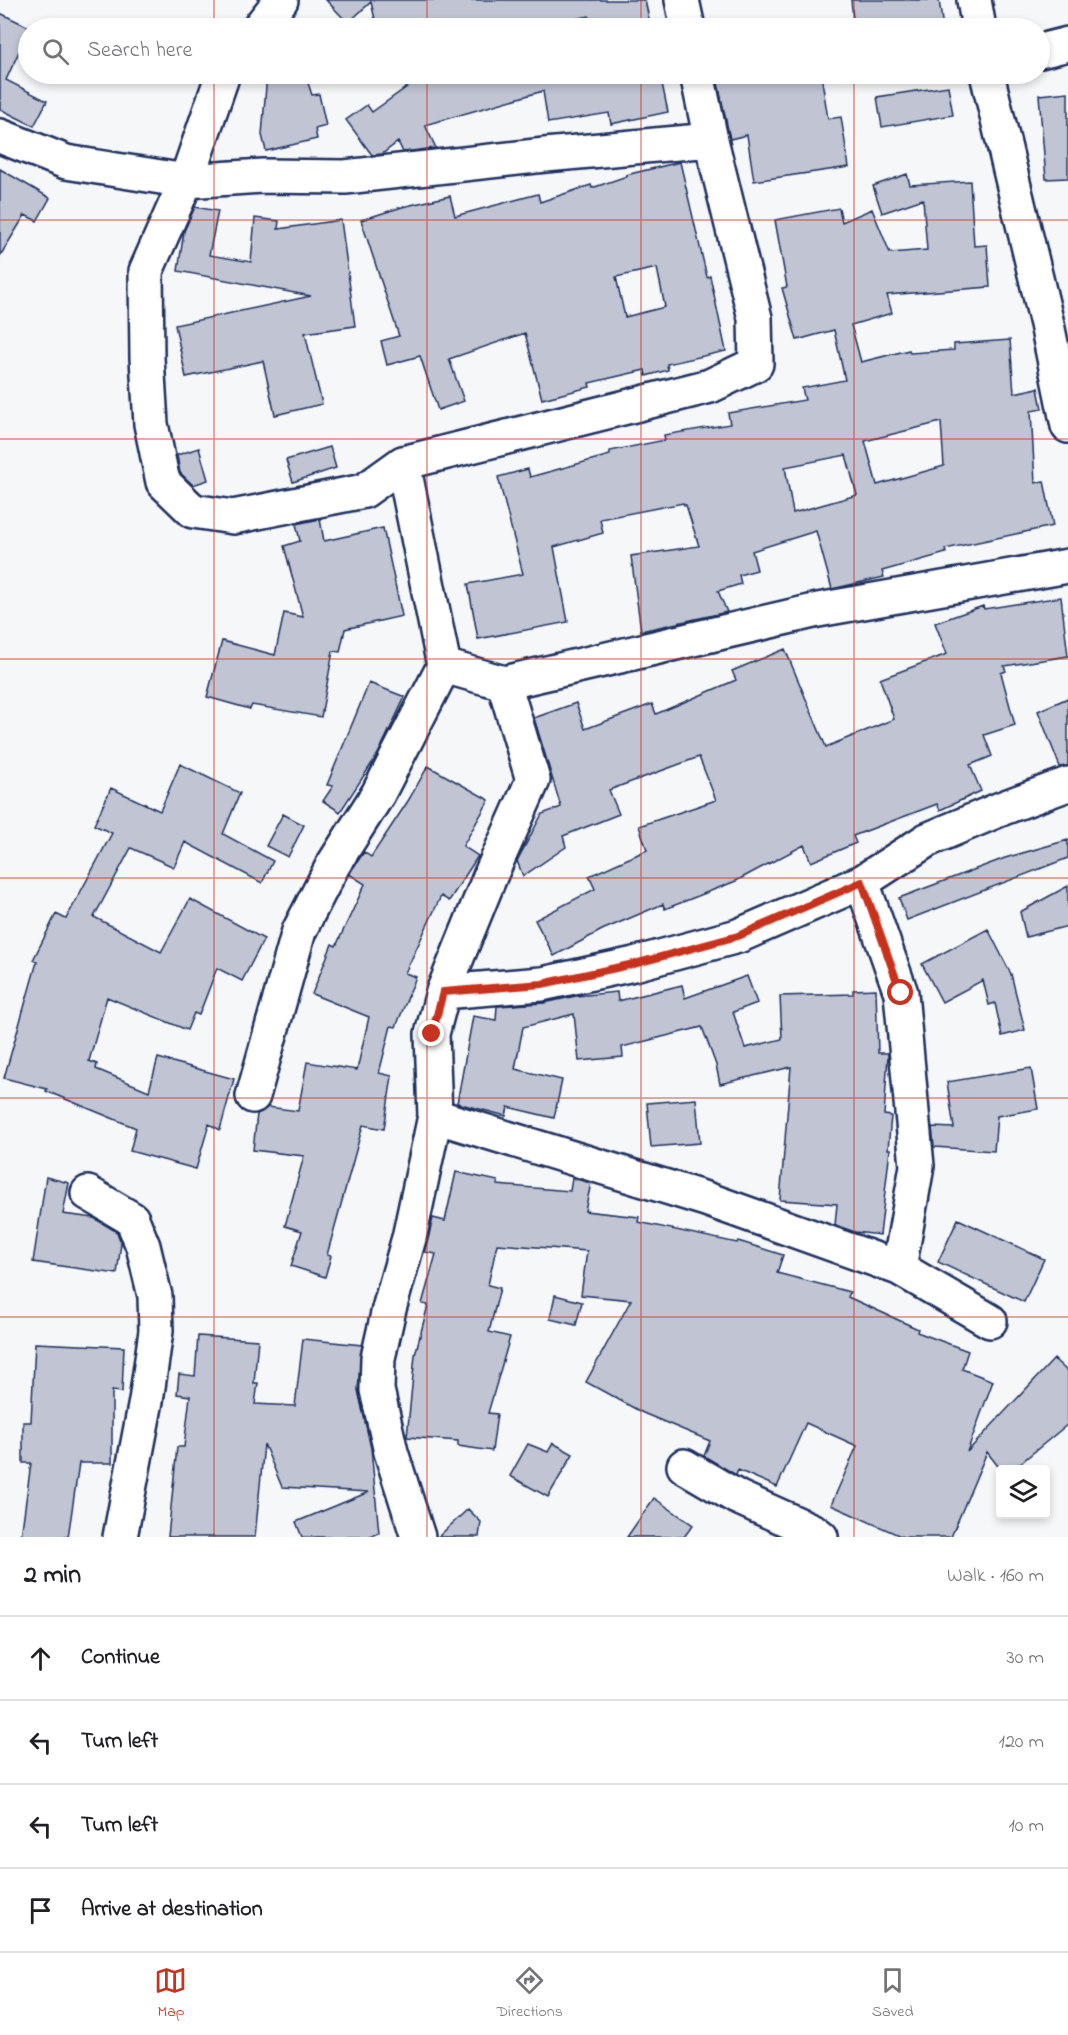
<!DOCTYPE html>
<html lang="en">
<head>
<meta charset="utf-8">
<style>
  :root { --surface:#fff; --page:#f6f6f6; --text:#202124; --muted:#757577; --line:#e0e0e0; --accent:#c8321e }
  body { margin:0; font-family:"Indie Flower",sans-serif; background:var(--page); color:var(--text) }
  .controls { position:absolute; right:18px; bottom:18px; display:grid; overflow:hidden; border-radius:6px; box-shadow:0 3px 9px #0003 }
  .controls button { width:54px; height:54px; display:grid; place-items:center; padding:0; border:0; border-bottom:2px solid var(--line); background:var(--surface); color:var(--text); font:30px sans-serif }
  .stop { position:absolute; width:18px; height:18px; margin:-14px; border:4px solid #c8321e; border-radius:50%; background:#fff }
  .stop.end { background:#c8321e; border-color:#fff; box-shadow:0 2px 6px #0008 }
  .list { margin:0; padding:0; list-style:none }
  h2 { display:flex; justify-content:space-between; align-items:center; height:78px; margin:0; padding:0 24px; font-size:26px }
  h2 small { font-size:20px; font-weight:400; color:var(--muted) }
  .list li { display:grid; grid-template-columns:39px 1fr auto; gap:18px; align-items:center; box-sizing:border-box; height:84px; padding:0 24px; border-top:2px solid var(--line) }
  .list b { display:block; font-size:22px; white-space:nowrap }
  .list em { font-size:20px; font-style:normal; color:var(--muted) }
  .icon { flex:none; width:33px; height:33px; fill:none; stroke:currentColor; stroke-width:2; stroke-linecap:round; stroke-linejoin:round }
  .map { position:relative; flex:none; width:1068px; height:1537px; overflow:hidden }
  .search { position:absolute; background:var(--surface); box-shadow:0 3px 9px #0003; left:18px; right:18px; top:18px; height:66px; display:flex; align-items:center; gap:15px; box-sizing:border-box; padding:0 21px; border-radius:33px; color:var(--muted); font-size:22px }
  .sheet { height:414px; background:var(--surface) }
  nav { display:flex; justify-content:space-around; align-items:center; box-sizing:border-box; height:84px; border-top:2px solid var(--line); background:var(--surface); font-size:16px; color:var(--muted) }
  nav a { display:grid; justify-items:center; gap:3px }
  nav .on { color:var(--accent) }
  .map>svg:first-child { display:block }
</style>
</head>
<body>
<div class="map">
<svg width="1068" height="1537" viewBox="0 0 1068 1537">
  <rect width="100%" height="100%" fill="#f6f7f9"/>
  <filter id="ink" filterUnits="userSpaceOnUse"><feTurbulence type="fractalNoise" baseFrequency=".0167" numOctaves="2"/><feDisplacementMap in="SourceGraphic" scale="12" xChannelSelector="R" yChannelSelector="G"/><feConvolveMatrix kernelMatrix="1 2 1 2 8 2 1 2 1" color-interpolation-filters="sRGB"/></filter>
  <g filter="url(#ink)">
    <path fill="#c0c4d3" stroke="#1b2f5e" stroke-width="1.5" fill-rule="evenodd" d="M 326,0 L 645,0 L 651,28 L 592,28 L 589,16 L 526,28 L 377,28 L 371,2 L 348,23 Z
      M 851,0 L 939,0 L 943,28 L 854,28 Z
      M 0,13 L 31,28 L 28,28 L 28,32 L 6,80 L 47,101 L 34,126 L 0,109 Z
      M 267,74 L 305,74 L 312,95 L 319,94 L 326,126 L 315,129 L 317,139 L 266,151 L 262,135 Z
      M 443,74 L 660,74 L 668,112 L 611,124 L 609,113 L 548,123 L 543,91 L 425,125 L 436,148 L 403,152 L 398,142 L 382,154 L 372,155 L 346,120 L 367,105 L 372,112 L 414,82 Z
      M 716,74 L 821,74 L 828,119 L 841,117 L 849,167 L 754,181 L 747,135 L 730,139 Z
      M 948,86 L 953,115 L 882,127 L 877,97 Z
      M 1068,92 L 1068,178 L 1046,179 L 1039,95 Z
      M 680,162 L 707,277 L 710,276 L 726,351 L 667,364 L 668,370 L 646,376 L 645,370 L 589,383 L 590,387 L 542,399 L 525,333 L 449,359 L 464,401 L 438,410 L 420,356 L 387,365 L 381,341 L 399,336 L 361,220 L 402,207 L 450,196 L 455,216 L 538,194 L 540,202 L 591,185 L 592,188 L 627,176 L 626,175 ZM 657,268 L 665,307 L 625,317 L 616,277 Z
      M 0,169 L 50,198 L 37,221 L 25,215 L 0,256 Z
      M 907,174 L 910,185 L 970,181 L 974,246 L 987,245 L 990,287 L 887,295 L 892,313 L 851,325 L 861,362 L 909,350 L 910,353 L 954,350 L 954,344 L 1010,340 L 1014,393 L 1038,388 L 1042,409 L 1031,411 L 1035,483 L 1044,481 L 1053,526 L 945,549 L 946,553 L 882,571 L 884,577 L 832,589 L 816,531 L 752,551 L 757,570 L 739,575 L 741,584 L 718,591 L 727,612 L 641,631 L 631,556 L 699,546 L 686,505 L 684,505 L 683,503 L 600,519 L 603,533 L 554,547 L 568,622 L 478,639 L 468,584 L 523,574 L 498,477 L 528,469 L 530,477 L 610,455 L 610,451 L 665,440 L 664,435 L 730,424 L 728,413 L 805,400 L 802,388 L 845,380 L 834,330 L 797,340 L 782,288 L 787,287 L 775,220 L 839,208 L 842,222 L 872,209 L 890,253 L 927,250 L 923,199 L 882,213 L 873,186 ZM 941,422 L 944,466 L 877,485 L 865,441 ZM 846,455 L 857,495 L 793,513 L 785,467 Z
      M 195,207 L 218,211 L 209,255 L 251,262 L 255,218 L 279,221 L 278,229 L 341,220 L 355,326 L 305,333 L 322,404 L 275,415 L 263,361 L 186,377 L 175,325 L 311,296 L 178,271 L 184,231 Z
      M 330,447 L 336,468 L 293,482 L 286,460 Z
      M 199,448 L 208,480 L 193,485 L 180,473 L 177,455 Z
      M 320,519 L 324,541 L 383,528 L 402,616 L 345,629 L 340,652 L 333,651 L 321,717 L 252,705 L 250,709 L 207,697 L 222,641 L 275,655 L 284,613 L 303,617 L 284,546 L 300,541 L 296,524 Z
      M 1061,597 L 1068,656 L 1004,666 L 1006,671 L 1001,673 L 1015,725 L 984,735 L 992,756 L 970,765 L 981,791 L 940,810 L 937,804 L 853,836 L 856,843 L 811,862 L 804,845 L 736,881 L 665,909 L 663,904 L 602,930 L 554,956 L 535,920 L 595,889 L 589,876 L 647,850 L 639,826 L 716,800 L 699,757 L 609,790 L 619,814 L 563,836 L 566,847 L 523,876 L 517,861 L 542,814 L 561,807 L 534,718 L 576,703 L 585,729 L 652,704 L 656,714 L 736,680 L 732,671 L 785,649 L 826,747 L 894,719 L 880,679 L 947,654 L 935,623 L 983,606 L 984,609 Z
      M 369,683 L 405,697 L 378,754 L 340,812 L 323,801 L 333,786 L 327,785 Z
      M 1068,698 L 1068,766 L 1060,767 L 1038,711 Z
      M 180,764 L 240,793 L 223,834 L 273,861 L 262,883 L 185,842 L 174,867 L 131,848 L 94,917 L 161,952 L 190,899 L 264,939 L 242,981 L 217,968 L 199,1015 L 194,1013 L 187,1030 L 107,997 L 89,1061 L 97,1064 L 96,1069 L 149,1091 L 158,1058 L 234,1079 L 220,1130 L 209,1124 L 196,1169 L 130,1151 L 136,1128 L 46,1091 L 47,1089 L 4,1078 L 37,962 L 33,960 L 56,914 L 66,919 L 112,833 L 94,825 L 111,788 L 160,811 Z
      M 428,766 L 489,800 L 463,846 L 478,856 L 449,901 L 441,896 L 405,973 L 416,977 L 396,1027 L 391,1026 L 379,1073 L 392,1076 L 384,1129 L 363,1125 L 327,1255 L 331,1256 L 325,1277 L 291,1266 L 302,1231 L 285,1226 L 304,1156 L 253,1150 L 257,1114 L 268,1107 L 298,1111 L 307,1062 L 357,1070 L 369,1017 L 312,994 L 332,944 L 336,946 L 365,884 L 349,874 L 364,852 L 371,857 L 408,801 Z
      M 283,814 L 304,825 L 288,857 L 266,846 Z
      M 1068,840 L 1068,858 L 907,920 L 899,898 L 1005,858 Z
      M 1068,886 L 1068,926 L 1026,937 L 1020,912 Z
      M 988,929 L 1011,974 L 1025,1030 L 1002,1036 L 995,1003 L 989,1005 L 983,980 L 942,1002 L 922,964 Z
      M 747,976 L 757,1003 L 733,1012 L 745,1048 L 782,1039 L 780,996 L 853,994 L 853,990 L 876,989 L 878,1053 L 888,1053 L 888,1056 L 884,1115 L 891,1116 L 888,1149 L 890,1149 L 880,1235 L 855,1232 L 835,1225 L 837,1204 L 780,1200 L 791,1067 L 720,1084 L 716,1065 L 702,1027 L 622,1047 L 623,1057 L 579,1061 L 574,1014 L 523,1027 L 515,1069 L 562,1080 L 554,1118 L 508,1107 L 506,1116 L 457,1103 L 473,1016 L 496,1020 L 497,1006 L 544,1003 L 576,996 L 617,992 L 618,1001 L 682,985 L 685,998 Z
      M 1031,1068 L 1038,1109 L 997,1116 L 994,1151 L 934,1147 L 932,1127 L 954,1128 L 947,1082 Z
      M 696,1099 L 700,1143 L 651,1147 L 647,1103 Z
      M 456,1172 L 498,1181 L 497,1185 L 570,1191 L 572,1178 L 591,1183 L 585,1211 L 639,1217 L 638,1222 L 737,1243 L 738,1241 L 783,1255 L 777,1273 L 850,1292 L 848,1297 L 918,1329 L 917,1332 L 968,1351 L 962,1369 L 993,1381 L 967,1452 L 1054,1359 L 1068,1372 L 1068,1424 L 1012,1470 L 1001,1470 L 987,1452 L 951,1537 L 903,1537 L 831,1505 L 857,1446 L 806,1423 L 777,1487 L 738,1470 L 736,1475 L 704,1456 L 710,1441 L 643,1413 L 586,1382 L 631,1300 L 581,1295 L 587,1251 L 497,1244 L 488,1285 L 500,1288 L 489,1332 L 510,1337 L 488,1413 L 497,1414 L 492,1451 L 458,1446 L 458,1441 L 407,1437 L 415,1355 L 428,1305 L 422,1304 L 436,1254 L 425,1252 L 433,1218 L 445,1221 Z
      M 46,1177 L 69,1183 L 63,1214 L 94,1218 L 117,1232 L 121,1243 L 117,1274 L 33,1262 Z
      M 958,1219 L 1044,1259 L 1024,1302 L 938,1262 Z
      M 555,1295 L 582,1302 L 576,1325 L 550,1319 Z
      M 198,1336 L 258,1340 L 254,1383 L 258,1383 L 255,1404 L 295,1406 L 303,1339 L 362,1345 L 358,1390 L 371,1448 L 379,1533 L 370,1537 L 302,1537 L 296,1522 L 369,1492 L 282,1487 L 264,1444 L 255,1537 L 168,1537 L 177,1447 L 184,1447 L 190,1396 L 177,1394 L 179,1374 L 195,1376 Z
      M 35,1343 L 124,1347 L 122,1392 L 112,1391 L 112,1463 L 79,1463 L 68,1537 L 21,1537 L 31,1463 L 23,1463 L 23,1422 L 31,1422 Z
      M 553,1443 L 573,1454 L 548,1497 L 510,1476 L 528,1444 L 548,1452 Z
      M 654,1498 L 693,1525 L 684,1537 L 627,1537 Z
      M 468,1509 L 481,1522 L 479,1537 L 438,1537 Z"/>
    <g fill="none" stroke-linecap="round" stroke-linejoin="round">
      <g stroke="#1b2f5e" stroke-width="38">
        <path id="minor" d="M 682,0 L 688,28
          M 974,0 L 979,28
          M 259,28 L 281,0
          M 1040,51 L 1068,44
          M 223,74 L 186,181 L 146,271 L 147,358 L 151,424 L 163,482 L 193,511 L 233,517 L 364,491 L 403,463 L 710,386 L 756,364 L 755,318 L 711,140 L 697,74
          M 987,74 L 1047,324 L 1068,426
          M 0,136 L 66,162 L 186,181 L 263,176 L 345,177 L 545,155 L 711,140
          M 444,666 L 504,683 L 818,610 L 1068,566
          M 504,683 L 533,780 L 491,874 L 443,992 L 542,984 L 634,964 L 738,936 L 862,882 L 927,840 L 1003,808 L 1068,784
          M 862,882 L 901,993 L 917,1166 L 899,1268
          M 253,1096 L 299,931 L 333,865 L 378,794 L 444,666 L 403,463
          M 435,1116 L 706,1199 L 899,1268 L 990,1321
          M 88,1193 L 132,1219 L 143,1246 L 155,1296 L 156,1331 L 146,1401 L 120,1537
          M 684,1466 L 737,1497 L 813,1531 L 821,1537
          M 418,1537 L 391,1452 L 377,1390 L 378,1358 L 389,1309 L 409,1238 L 435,1116 L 432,1034 L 443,992"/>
      </g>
      <use href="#minor" stroke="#fff" stroke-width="33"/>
    </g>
  </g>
  <g fill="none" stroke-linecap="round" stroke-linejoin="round" filter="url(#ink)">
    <path stroke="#c8321e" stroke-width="8" d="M 432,1034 L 443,992 L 542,984 L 634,964 L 738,936 L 862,882 L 901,993"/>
  </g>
  <path fill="none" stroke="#c8321e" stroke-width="1.5" stroke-opacity="0.55" d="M 214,0 L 214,28M 427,0 L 427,28M 641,0 L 641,28M 854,0 L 854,28M 214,74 L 214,1537M 427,74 L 427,1537M 641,74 L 641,1537M 854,74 L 854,1537M 0,220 L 1068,220M 0,439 L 1068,439M 0,659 L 1068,659M 0,878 L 1068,878M 0,1098 L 1068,1098M 0,1317 L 1068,1317"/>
</svg>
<div class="controls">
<button><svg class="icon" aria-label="layers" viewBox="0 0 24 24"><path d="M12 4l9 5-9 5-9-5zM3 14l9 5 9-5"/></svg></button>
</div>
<div class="stop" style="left:901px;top:993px"></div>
<div class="stop end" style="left:432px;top:1034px"></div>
<div class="search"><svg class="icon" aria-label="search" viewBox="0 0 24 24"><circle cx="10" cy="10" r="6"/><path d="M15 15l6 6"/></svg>Search here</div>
</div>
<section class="sheet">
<h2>2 min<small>Walk · 160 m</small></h2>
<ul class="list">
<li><svg class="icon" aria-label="ahead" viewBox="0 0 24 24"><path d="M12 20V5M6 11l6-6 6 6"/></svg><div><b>Continue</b></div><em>30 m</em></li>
<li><svg class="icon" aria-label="left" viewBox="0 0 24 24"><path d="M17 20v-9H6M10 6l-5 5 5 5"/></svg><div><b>Turn left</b></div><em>120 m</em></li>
<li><svg class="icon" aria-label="left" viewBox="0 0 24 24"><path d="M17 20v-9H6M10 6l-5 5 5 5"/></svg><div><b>Turn left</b></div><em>10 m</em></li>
<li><svg class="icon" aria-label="arrive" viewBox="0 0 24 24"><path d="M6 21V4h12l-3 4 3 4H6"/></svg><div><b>Arrive at destination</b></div></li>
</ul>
</section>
<nav>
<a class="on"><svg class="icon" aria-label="map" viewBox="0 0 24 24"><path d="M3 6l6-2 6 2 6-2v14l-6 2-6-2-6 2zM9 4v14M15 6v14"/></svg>Map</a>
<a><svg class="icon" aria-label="directions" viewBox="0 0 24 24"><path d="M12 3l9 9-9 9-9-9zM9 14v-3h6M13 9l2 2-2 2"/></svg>Directions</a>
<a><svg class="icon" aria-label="saved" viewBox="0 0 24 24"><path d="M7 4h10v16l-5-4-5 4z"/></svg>Saved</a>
</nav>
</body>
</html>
